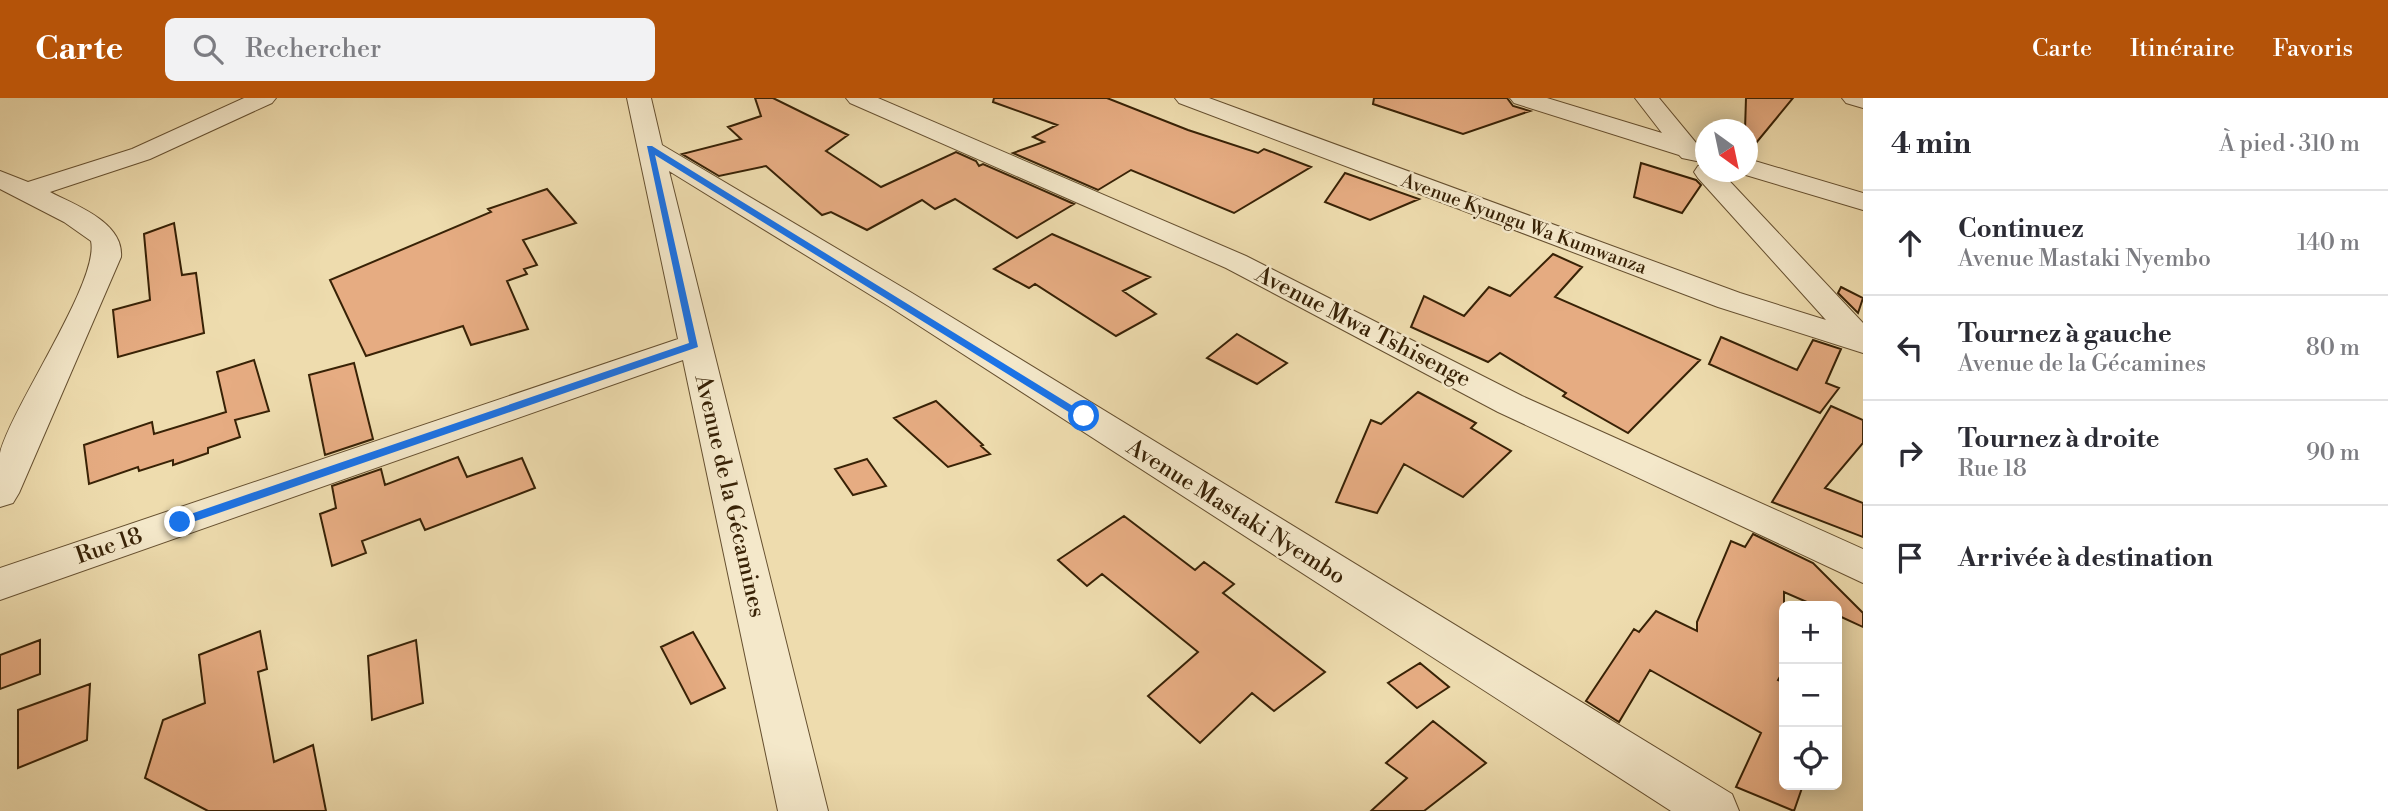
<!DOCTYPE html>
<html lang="fr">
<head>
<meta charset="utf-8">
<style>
  :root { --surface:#fff; --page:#f2f2f3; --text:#2b2b33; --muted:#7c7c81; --line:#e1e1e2; --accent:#b45309 }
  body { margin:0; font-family:"Libre Bodoni",serif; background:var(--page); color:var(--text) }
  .controls { position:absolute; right:21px; bottom:21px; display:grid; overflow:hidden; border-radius:10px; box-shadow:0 4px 18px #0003 }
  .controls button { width:63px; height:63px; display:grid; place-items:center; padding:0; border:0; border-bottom:2px solid var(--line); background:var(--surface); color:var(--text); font:35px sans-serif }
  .compass { position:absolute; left:1695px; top:21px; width:63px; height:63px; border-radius:50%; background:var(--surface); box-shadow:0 4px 18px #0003; rotate:147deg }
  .stop { position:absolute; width:21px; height:21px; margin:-16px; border:5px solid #1a73e8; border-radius:50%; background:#fff }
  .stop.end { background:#1a73e8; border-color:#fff; box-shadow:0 2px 7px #0008 }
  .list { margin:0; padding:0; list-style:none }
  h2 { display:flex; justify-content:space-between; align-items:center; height:91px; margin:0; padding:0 28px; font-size:30px }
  h2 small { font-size:23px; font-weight:400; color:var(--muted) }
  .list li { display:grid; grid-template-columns:46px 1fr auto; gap:21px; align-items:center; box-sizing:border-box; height:105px; padding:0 28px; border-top:2px solid var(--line) }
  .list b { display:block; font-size:26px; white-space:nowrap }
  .list p { margin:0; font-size:23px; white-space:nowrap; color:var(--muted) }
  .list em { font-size:23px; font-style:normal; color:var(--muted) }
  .icon { flex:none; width:38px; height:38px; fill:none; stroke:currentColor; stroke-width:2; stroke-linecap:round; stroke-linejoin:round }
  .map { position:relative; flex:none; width:1863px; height:713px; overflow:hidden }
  header { display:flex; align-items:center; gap:42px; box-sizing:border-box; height:98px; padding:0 35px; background:var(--accent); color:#fff }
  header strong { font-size:33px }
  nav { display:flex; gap:38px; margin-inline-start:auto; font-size:24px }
  .search { width:490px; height:63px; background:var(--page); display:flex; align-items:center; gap:18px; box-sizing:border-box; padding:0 24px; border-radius:10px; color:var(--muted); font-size:26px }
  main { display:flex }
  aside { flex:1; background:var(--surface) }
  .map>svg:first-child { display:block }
</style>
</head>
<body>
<header>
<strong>Carte</strong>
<div class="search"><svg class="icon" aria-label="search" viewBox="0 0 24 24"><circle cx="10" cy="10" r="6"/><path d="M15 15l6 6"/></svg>Rechercher</div>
<nav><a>Carte</a><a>Itinéraire</a><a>Favoris</a></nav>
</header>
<main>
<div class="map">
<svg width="1863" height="713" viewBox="0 0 1863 713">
  <rect width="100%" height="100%" fill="#eedcae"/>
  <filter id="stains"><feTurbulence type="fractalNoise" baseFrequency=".00286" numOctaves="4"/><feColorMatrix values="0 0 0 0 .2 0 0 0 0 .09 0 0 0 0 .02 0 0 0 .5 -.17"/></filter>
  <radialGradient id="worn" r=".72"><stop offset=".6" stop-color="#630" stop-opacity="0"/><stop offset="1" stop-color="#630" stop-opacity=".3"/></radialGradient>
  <path fill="#e6ac82" stroke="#382206" stroke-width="2" d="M 755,0 L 773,0 L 848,37 L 826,53 L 881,89 L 956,54 L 976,63 L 979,68 L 983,66 L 1074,106 L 1017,140 L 955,101 L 935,111 L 922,102 L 867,132 L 831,114 L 822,117 L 766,68 L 719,78 L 682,56 L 741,41 L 728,29 L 761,18 Z
    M 994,0 L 1107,0 L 1188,32 L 1258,55 L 1264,51 L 1311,69 L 1234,115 L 1131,72 L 1098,92 L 1013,55 L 1044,44 L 1033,39 L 1057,27 L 993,4 Z
    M 1374,0 L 1507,0 L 1513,8 L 1530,13 L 1463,36 L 1373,6 Z
    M 1746,0 L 1793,0 L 1747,56 L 1745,32 Z
    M 1641,65 L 1696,82 L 1701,87 L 1682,115 L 1634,99 Z
    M 1345,75 L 1419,101 L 1370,122 L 1325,104 Z
    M 547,91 L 576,125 L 523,142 L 537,167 L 524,171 L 527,176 L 507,183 L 528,231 L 471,247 L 463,228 L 366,258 L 330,182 L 491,114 L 488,111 Z
    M 174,125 L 182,177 L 196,175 L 204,235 L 118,259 L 113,212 L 150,202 L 144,136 Z
    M 1052,136 L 1150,179 L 1123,193 L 1156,216 L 1116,238 L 1035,186 L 1029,190 L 994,171 Z
    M 1553,156 L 1582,169 L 1555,199 L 1700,262 L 1628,335 L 1563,298 L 1566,295 L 1500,255 L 1488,264 L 1411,229 L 1424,198 L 1464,218 L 1489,189 L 1510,198 Z
    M 1841,189 L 1863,200 L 1858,215 L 1838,195 Z
    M 1237,236 L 1287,265 L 1257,286 L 1207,260 Z
    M 1721,239 L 1797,272 L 1813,242 L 1841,251 L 1826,285 L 1839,290 L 1820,315 L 1709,266 Z
    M 254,262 L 269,313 L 235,322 L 240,339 L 208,350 L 208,355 L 173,367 L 173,362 L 139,373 L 138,369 L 89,386 L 84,347 L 152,324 L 154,336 L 226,314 L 217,274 Z
    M 354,265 L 373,341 L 325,357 L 309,277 Z
    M 1418,294 L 1476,325 L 1471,330 L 1511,353 L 1463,399 L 1404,366 L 1377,415 L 1336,404 L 1371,322 L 1381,326 Z
    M 936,303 L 983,347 L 981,348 L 990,356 L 948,369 L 894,320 Z
    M 1831,308 L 1863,322 L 1863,345 L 1825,390 L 1863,405 L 1863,439 L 1772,404 Z
    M 458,359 L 467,379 L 522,360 L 535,390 L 425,432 L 420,421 L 362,443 L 366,455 L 332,468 L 320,416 L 336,410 L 332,388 L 381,371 L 385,387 Z
    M 867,361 L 886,388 L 853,397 L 835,371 Z
    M 1124,418 L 1195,472 L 1204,464 L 1234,486 L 1223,495 L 1325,574 L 1274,613 L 1252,595 L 1200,645 L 1148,598 L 1198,554 L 1102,476 L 1087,488 L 1058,462 Z
    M 1753,436 L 1813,465 L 1863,515 L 1863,529 L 1837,517 L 1837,508 L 1816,508 L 1784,494 L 1784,572 L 1778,582 L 1784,585 L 1784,687 L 1803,687 L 1794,713 L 1736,689 L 1761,635 L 1650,572 L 1619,624 L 1586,603 L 1634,531 L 1639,534 L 1656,513 L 1697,533 L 1697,524 L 1731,443 L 1745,449 Z
    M 260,533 L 267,571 L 258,574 L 274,664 L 313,647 L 326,713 L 208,713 L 145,680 L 163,622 L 205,605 L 199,557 Z
    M 693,534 L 725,590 L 691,606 L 661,549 Z
    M 40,542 L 40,576 L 0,591 L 0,557 Z
    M 416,542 L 423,605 L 372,622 L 368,558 Z
    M 1420,565 L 1449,589 L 1417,610 L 1388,585 Z
    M 90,586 L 87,642 L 18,670 L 18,612 Z
    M 1433,623 L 1486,665 L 1424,713 L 1371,713 L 1407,680 L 1386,665 Z"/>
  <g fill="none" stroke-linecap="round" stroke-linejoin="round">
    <g stroke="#665030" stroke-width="2">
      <path id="minor" d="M 244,0 L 276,0 L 272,5 L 150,61 L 50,94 C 75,107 124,124 121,159 L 19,395 L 13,405 L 0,409 C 0,392 0,371 0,355 C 12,308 100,183 91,143 L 64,124 L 0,91 L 0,73 L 28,84 L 132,51 Z
        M 627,0 L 651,0 L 662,47 L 912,195 L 1732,696 L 1739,713 L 1671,713 L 890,209 L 669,73 L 828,713 L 778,713 L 683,262 L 0,502 L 0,470 L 678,241 Z
        M 846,0 L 878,0 L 1246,158 L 1522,298 L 1863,451 L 1863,485 L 1498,314 L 1226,170 L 850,5 Z
        M 1175,0 L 1209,0 L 1740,195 L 1826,222 L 1698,80 L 1694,74 L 1698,68 L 1706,66 L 1706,74 L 1721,74 L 1863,225 L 1863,255 L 1718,209 L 1179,5 Z
        M 1510,0 L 1547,0 L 1662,35 L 1635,0 L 1659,0 L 1697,46 L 1706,49 L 1706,65 L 1682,60 L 1679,57 L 1514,5 Z
        M 1842,0 L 1863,0 L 1863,10 L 1846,5 Z
        M 1748,61 L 1863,95 L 1863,112 L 1739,75 L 1748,74 Z"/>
    </g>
    <use href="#minor" fill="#f4e8ca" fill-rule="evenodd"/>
  </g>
  <path fill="#1a73e8" d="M 647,48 L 652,48 L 1089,318 L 1080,321 L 655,57 L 698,249 L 184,427 L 176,427 L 176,421 L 689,245 Z"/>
  <g text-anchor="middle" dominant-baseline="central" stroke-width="5" stroke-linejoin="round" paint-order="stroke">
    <g font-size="19" fill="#382206" stroke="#f4e8ca">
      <text transform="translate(1524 126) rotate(20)">Avenue Kyungu Wa Kumwanza</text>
    </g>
    <g font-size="23" fill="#382206" stroke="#f4e8ca">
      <text transform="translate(1363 229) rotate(27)">Avenue Mwa Tshisenge</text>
      <text transform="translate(730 398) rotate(77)">Avenue de la Gécamines</text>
      <text transform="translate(1236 414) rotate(32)">Avenue Mastaki Nyembo</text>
      <text transform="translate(109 448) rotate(-19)">Rue 18</text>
    </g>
  </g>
  <rect width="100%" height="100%" filter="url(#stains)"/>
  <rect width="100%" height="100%" fill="url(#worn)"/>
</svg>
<div class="controls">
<button>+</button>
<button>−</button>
<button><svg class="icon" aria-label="locate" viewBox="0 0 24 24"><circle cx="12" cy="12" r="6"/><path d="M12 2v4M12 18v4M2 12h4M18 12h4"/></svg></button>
</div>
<svg class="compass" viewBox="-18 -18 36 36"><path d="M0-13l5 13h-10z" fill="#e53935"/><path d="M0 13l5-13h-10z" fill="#7c7c81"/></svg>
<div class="stop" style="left:1084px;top:318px"></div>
<div class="stop end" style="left:180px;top:424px"></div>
</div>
<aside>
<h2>4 min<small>À pied · 310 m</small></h2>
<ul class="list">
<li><svg class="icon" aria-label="ahead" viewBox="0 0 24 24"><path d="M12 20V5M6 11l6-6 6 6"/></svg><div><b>Continuez</b><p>Avenue Mastaki Nyembo</p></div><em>140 m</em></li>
<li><svg class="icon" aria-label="left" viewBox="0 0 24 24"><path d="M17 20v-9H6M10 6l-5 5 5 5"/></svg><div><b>Tournez à gauche</b><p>Avenue de la Gécamines</p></div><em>80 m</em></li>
<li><svg class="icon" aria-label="right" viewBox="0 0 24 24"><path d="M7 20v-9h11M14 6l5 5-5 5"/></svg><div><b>Tournez à droite</b><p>Rue 18</p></div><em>90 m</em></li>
<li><svg class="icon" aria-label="arrive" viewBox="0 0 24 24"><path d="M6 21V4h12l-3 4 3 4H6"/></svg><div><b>Arrivée à destination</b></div></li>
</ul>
</aside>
</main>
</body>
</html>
